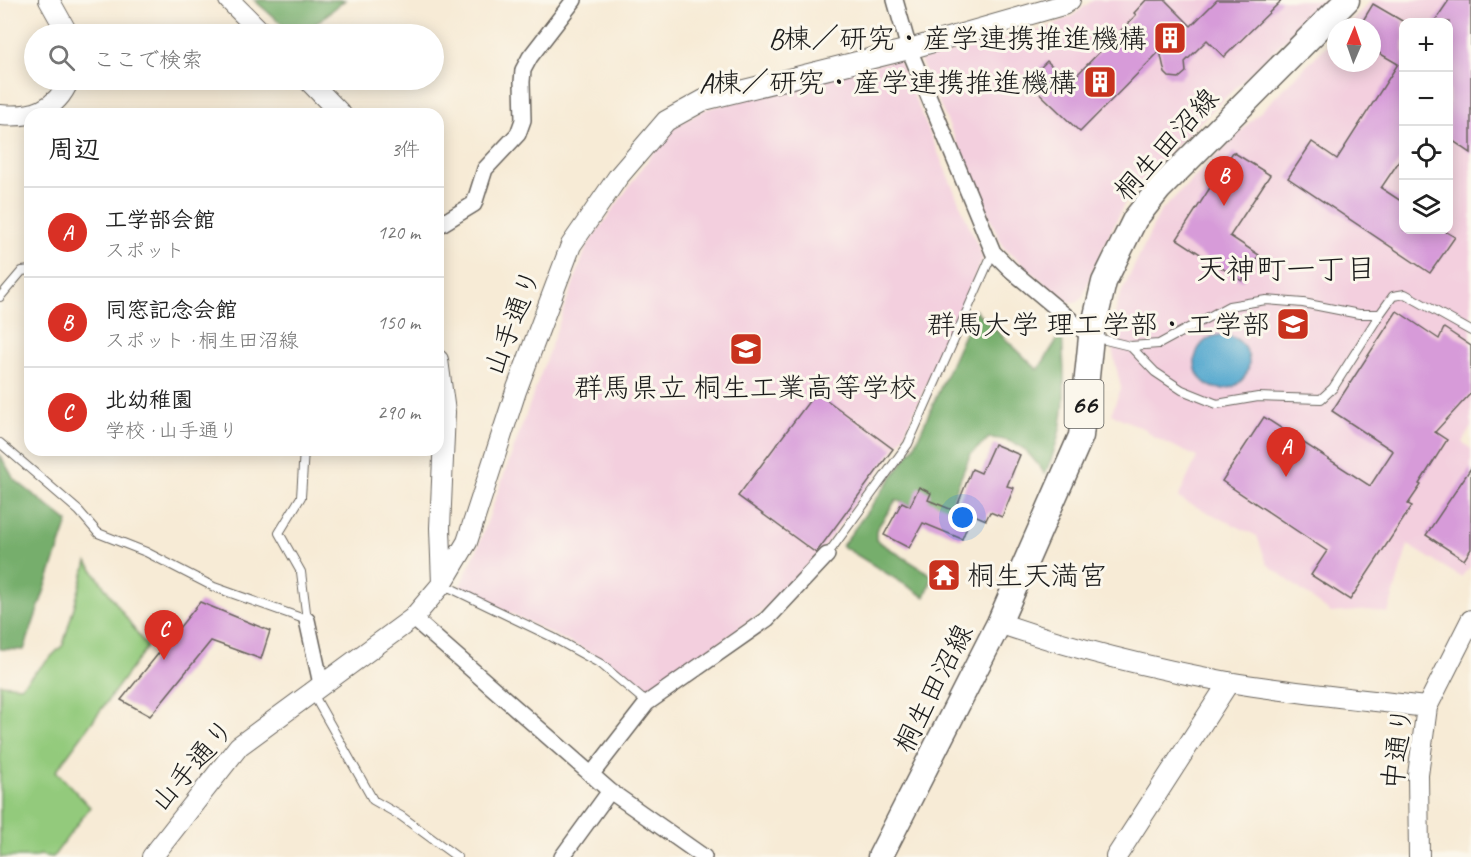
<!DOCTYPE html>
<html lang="ja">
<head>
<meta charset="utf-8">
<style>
  :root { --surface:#fff; --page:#f6f6f6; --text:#222; --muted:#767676; --line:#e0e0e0; --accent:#d93025 }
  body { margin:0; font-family:Caveat,"Klee One",sans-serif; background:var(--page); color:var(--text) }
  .controls { position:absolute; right:18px; top:18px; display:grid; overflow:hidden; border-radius:12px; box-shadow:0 3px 15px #0003 }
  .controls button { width:54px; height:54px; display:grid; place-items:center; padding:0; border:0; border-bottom:2px solid var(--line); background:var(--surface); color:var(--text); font:30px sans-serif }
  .compass { position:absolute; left:1327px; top:18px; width:54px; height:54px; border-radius:50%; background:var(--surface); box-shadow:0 3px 15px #0003; rotate:2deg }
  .you { position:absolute; left:963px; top:518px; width:21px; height:21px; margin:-15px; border:4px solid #fff; border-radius:50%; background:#1a73e8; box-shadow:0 0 0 9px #1a73e833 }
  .badge { display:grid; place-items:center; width:39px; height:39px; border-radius:50%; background:var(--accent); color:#fff; font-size:20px; font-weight:700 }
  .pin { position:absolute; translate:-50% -50px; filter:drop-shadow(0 2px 3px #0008) }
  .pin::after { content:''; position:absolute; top:32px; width:21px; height:18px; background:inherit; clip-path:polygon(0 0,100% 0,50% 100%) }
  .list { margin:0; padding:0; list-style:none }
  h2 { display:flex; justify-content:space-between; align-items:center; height:78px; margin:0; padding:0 24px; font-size:26px }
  h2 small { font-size:20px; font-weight:400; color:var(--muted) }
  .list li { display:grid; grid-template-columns:39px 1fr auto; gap:18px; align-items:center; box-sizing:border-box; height:90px; padding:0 24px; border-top:2px solid var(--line) }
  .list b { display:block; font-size:22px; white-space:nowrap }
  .list p { margin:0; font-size:20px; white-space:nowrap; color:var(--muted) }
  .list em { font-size:20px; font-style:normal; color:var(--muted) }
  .icon { flex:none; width:33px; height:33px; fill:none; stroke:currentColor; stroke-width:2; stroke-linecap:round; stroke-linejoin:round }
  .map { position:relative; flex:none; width:1471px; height:857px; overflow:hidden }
  .search { position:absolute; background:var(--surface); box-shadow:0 3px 15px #0003; left:24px; top:24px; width:420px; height:66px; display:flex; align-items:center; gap:15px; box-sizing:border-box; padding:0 21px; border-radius:33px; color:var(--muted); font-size:22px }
  .panel { position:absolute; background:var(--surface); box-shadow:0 3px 15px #0003; left:24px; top:108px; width:420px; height:348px; border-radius:18px }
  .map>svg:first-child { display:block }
</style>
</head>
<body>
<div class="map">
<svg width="1471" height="857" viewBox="0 0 1471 857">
  <rect width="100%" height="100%" fill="#fbf7ec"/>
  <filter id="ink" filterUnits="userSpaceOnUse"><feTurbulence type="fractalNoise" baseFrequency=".0167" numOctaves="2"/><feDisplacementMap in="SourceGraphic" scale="12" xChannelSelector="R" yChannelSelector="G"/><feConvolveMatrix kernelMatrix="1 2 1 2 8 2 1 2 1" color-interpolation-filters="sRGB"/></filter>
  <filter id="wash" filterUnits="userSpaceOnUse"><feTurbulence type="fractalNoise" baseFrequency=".008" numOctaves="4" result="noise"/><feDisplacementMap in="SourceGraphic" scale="24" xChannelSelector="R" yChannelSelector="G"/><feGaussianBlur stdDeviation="1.35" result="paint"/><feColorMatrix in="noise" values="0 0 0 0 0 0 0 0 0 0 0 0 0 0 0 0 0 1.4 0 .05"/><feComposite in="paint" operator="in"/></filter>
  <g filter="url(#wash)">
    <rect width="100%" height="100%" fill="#f7ebd6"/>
    <path fill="#f3cfde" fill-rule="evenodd" d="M 1093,0 L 1326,0 L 1160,161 L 1127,198 L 1094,267 L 1083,296 L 1078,302 L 1066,302 L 1003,247 L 920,60 L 1047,28 L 1072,16 Z
      M 1372,0 L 1471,0 L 1471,427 L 1462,442 L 1471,449 L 1471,566 L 1461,577 L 1408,545 L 1388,613 L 1370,610 L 1331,613 L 1267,564 L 1257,536 L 1178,498 L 1197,457 L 1154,437 L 1145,429 L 1111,414 L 1121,388 L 1111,345 L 1117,302 L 1160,212 L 1336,36 L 1336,63 L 1372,63 L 1372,27 L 1345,27 ZM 1404,22 L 1448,22 L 1448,230 L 1404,230 Z
      M 898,59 L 983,258 L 902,439 L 818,555 L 760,613 L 651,692 L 643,692 L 605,660 L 459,588 L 477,550 L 587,246 L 670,129 L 706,109 Z"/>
    <path fill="#93ca7c" stroke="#58734c" stroke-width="1.5" d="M 87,562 L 147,647 L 56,771 L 90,807 L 53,857 L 39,855 L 36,857 L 0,857 L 0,684 L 21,686 L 63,645 Z"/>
    <path fill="#76ae6c" stroke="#496544" stroke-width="1.5" d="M 254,0 L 345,0 L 303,34 L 293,34 Z
      M 975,310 L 1038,370 L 1062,332 C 1065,387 1069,422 1045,474 C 1028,451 1019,439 989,438 L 970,455 L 944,520 L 896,500 L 876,530 L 876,540 L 933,576 L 925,597 L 842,546 L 914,447 Z
      M 0,455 L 14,479 L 68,522 L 24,650 L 0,649 Z"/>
    <path fill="#52a7ce" stroke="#376275" stroke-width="1.5" d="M1195 362a27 27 0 1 1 54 0a27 27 0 1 1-54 0Z"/>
    <g id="blocks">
      <path fill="#d79bd9" d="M 1146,0 L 1165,0 L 1191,26 L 1217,0 L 1282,0 L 1224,57 L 1207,40 L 1185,62 L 1186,72 L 1179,78 L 1169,77 L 1165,73 L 1160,51 L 1080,132 L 1027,81 L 1047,61 L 1069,83 L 1136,15 L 1134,13 Z
        M 1449,0 L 1471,0 L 1471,153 L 1449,138 L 1449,22 L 1434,22 Z
        M 1373,4 L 1404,22 L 1404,154 L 1381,188 L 1404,203 L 1404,230 L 1443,230 L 1455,237 L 1430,273 L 1288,178 L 1312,142 L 1337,159 L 1398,64 L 1372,49 L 1372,27 L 1359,27 Z
        M 1233,152 L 1270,175 L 1230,236 L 1259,255 L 1242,281 L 1177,239 Z
        M 1397,311 L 1439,339 L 1444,328 L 1471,346 L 1471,393 L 1435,432 L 1447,440 L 1419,484 L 1421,485 L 1408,504 L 1412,506 L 1350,600 L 1311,575 L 1327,551 L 1222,481 L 1264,417 L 1370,486 L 1393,451 L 1332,411 Z
        M 816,392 L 893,449 L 816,553 L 738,496 Z
        M 994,444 L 1020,455 L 1007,486 L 1014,488 L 1002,517 L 990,512 L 986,520 L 972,514 L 962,539 L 923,523 L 909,548 L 884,535 L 902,502 L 910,506 L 919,487 L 931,493 L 928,500 L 955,511 L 972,469 L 981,473 Z
        M 1471,468 L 1471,549 L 1464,560 L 1426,535 Z
        M 200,602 L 270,631 L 261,659 L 211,641 L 150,716 L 121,700 Z"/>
    </g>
  </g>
  <g filter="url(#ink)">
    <use href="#blocks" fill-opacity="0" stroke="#69645d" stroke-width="1.5"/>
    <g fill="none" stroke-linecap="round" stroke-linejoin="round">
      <g stroke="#69645d" stroke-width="10">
        <path id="service" d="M 0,297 L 22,271 L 30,270
          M 1093,337 L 1130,346 L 1159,344 L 1229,306 L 1266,300 L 1303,303 L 1359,314 L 1380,314 L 1393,296 L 1405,294 L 1471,331
          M 1130,346 L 1155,372 L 1182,390 L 1217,404 L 1258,397 L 1321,399 L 1333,388 L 1380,314
          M 0,443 L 79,511 L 98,533 L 146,552 L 214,587 L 307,620 L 301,572 L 279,533 L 301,497 L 304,450
          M 827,555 L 908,444 L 993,252
          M 442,584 L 552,637 L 601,664 L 647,703
          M 313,694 L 373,800 L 401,816 L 457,857"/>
      </g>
      <g stroke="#69645d" stroke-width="18">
        <path id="minor" d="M 895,0 L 909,49 L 993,252 L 1011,270 L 1091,337
          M 438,226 L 474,204 L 485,169 L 518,134 L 523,120 L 522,82 L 523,70 L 530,57 L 574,0
          M 413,618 L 610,791 L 704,857
          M 307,620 L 321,684
          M 591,775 L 647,703 L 767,619 L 827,555
          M 562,857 L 610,791"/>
      </g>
      <g stroke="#69645d" stroke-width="22">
        <path id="tertiary" d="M 49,0 L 68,34
          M 229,0 L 263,34
          M 308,80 L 341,114
          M 0,115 C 32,118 56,111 69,80
          M 438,360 L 445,412 L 440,528 L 442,584
          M 999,623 C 1074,649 1150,668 1228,682 C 1294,693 1361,699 1427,707
          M 152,857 L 239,746 L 413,618 L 442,584 L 467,542 L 516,391 L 571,245 L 618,177 L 666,121 L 704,100 L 909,49 L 1063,5 L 1070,0
          M 1116,857 L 1229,682
          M 1419,857 L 1418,775 L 1427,707 L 1471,620"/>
      </g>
      <g stroke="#69645d" stroke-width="27">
        <path id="primary" d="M 880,857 L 999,623 L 1081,436 L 1091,337 L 1104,282 L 1135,219 L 1159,189 L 1347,0"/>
      </g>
      <use href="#service" stroke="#fff" stroke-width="8"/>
      <use href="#minor" stroke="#fff" stroke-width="15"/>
      <use href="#tertiary" stroke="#fff" stroke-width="20"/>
      <use href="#primary" stroke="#fff" stroke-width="24"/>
    </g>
  </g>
  <defs>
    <g id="building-square" transform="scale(1.725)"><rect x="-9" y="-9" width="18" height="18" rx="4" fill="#c8321e" stroke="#fbf7ec"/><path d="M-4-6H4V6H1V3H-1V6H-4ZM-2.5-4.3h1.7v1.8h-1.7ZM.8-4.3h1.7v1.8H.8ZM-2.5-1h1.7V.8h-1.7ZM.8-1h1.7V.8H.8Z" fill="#fff"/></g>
    <g id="university-square" transform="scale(1.725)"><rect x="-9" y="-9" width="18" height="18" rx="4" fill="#c8321e" stroke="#fbf7ec"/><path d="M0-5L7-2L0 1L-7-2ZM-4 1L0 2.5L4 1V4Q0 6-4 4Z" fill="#fff"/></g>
    <g id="school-square" transform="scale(1.725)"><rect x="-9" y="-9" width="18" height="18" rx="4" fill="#c8321e" stroke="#fbf7ec"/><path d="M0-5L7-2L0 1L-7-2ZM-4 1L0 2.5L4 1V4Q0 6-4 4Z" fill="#fff"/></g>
    <g id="temple-square" transform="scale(1.725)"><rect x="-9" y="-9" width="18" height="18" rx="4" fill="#c8321e" stroke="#fbf7ec"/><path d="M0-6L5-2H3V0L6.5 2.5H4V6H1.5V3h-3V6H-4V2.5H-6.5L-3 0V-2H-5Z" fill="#fff"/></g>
  </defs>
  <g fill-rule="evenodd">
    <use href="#building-square" x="1170" y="38"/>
    <use href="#building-square" x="1100" y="82"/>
    <use href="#university-square" x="1293" y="324"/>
    <use href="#school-square" x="746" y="349"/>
    <use href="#temple-square" x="944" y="575"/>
  </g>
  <g text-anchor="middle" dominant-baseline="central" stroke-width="6" stroke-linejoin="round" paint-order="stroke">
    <rect fill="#fbf7ec" stroke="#5f5e5a" stroke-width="1.5" x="1064.5" y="380" width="39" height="48" rx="4.5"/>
    <g font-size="27" font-weight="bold" fill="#1c1c1c">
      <text x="1084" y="404">66</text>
    </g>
    <g font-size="28" fill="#1c1c1c" stroke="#fbf7ec" text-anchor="end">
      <text x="1147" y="38">B棟／研究・産学連携推進機構</text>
      <text x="1077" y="82">A棟／研究・産学連携推進機構</text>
      <text x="1270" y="324">群馬大学 理工学部・工学部</text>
      <text x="746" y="387" text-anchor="middle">群馬県立 桐生工業高等学校</text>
      <text x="967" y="575" text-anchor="start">桐生天満宮</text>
    </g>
    <g font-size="28" fill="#1c1c1c" stroke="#fbf7ec">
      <text transform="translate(1166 144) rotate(-48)">桐生田沼線</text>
      <text transform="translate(512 322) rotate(-69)">山手通り</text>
      <text transform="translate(933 688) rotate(-63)">桐生田沼線</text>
      <text transform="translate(1397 748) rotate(-83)">中通り</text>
      <text transform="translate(192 765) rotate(-49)">山手通り</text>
    </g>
    <g font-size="30" fill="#1c1c1c" stroke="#fbf7ec">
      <text x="1286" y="269">天神町一丁目</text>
    </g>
  </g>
</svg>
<div class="controls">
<button>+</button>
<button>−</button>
<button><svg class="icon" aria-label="locate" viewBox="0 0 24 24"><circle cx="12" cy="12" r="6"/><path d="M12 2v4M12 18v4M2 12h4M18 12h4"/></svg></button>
<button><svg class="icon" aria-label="layers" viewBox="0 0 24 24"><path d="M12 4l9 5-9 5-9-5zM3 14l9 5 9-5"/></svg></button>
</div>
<svg class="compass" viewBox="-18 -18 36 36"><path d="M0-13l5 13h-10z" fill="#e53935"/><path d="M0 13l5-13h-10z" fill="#767676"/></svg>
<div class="you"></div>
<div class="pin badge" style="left:1286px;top:477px">A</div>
<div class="pin badge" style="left:1224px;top:206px">B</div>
<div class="pin badge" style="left:164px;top:660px">C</div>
<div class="search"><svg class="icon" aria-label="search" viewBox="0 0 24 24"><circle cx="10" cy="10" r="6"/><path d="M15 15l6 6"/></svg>ここで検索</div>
<section class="panel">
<h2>周辺<small>3件</small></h2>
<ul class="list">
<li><span class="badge">A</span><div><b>工学部会館</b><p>スポット</p></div><em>120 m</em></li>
<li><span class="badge">B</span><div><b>同窓記念会館</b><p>スポット · 桐生田沼線</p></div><em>150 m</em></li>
<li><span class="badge">C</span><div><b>北幼稚園</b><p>学校 · 山手通り</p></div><em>290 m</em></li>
</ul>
</section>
</div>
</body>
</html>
